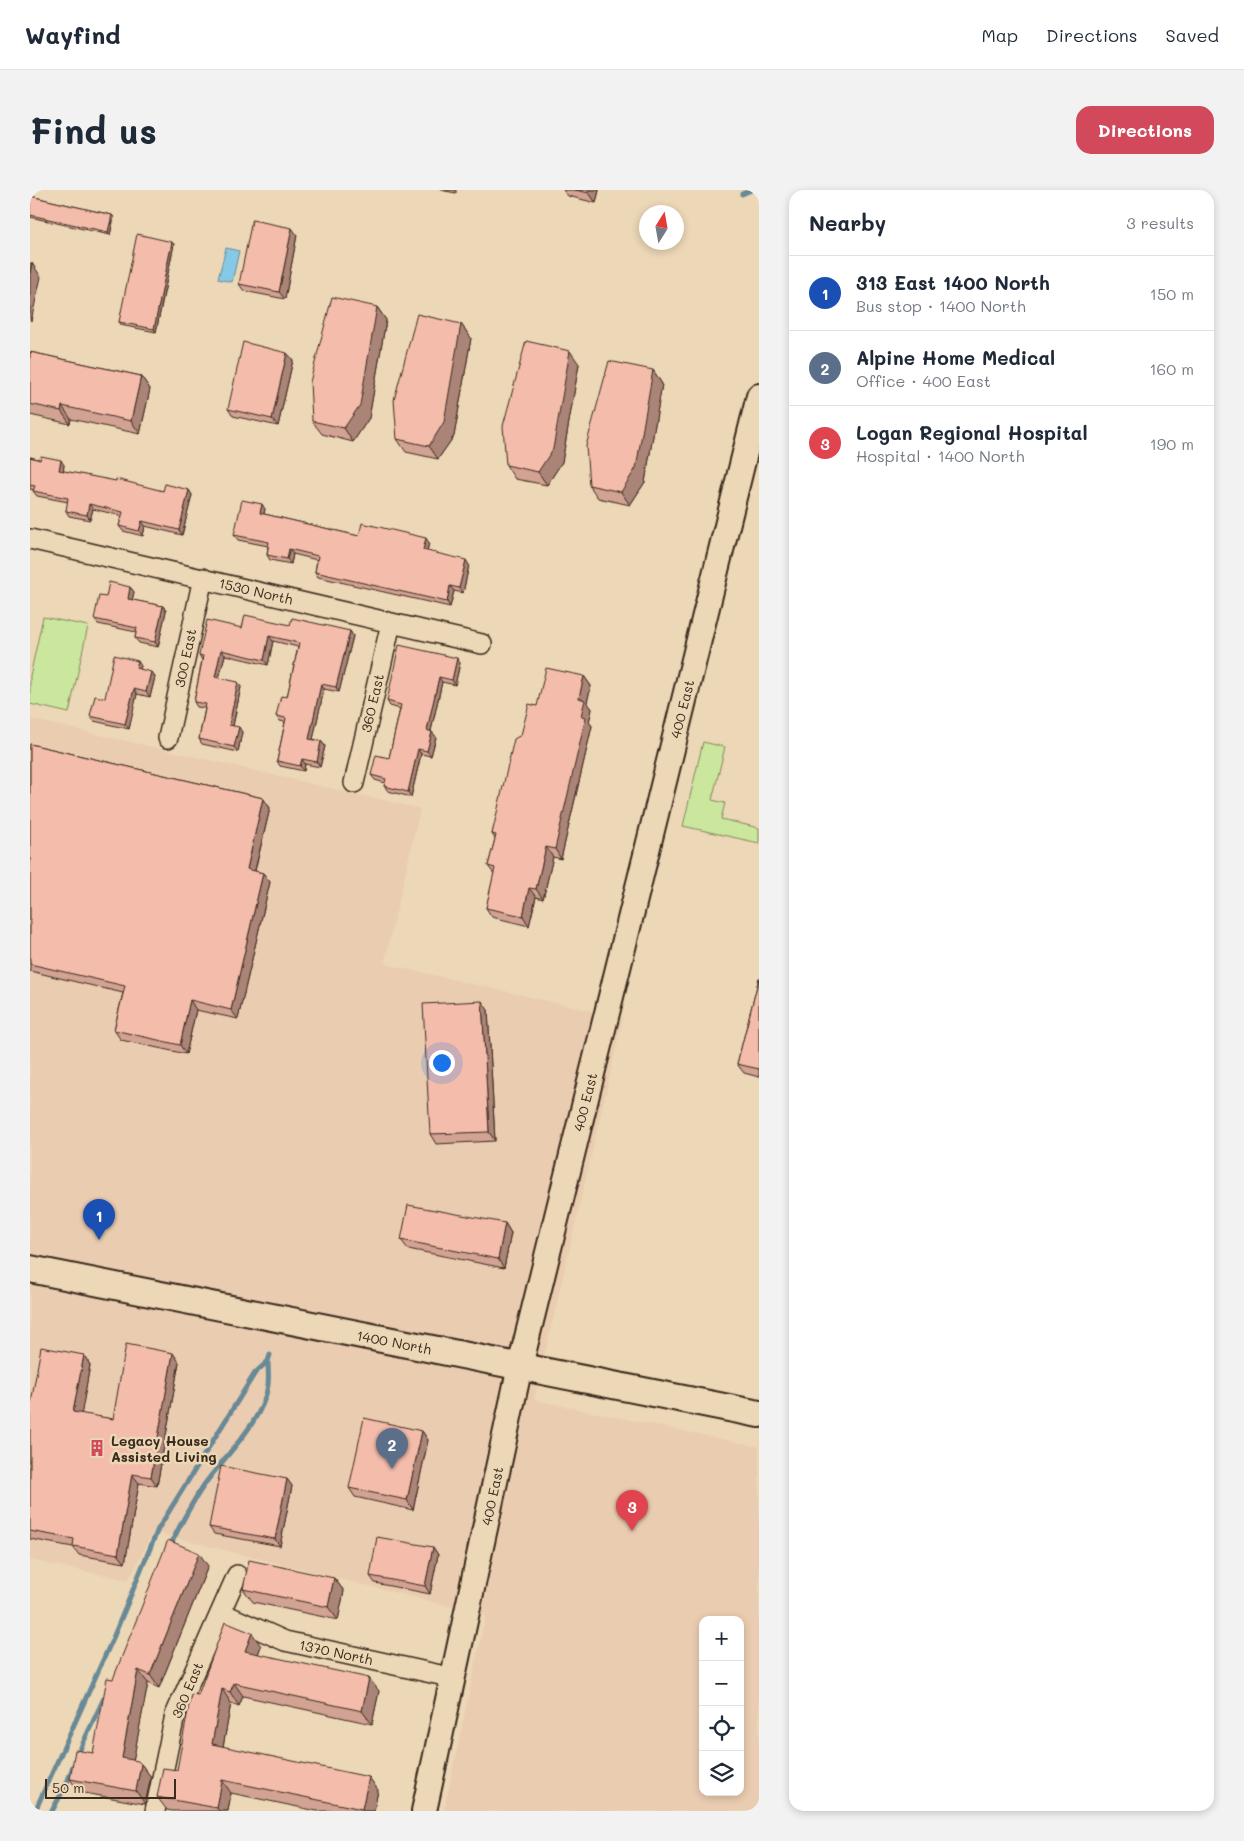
<!DOCTYPE html>
<html lang="en">
<head>
<meta charset="utf-8">
<style>
  :root { --surface:#fff; --page:#f2f2f3; --text:#1f2937; --muted:#747a83; --line:#e0e1e3; --accent:#d1495b }
  body { margin:0; font-family:Mali,sans-serif; background:var(--page); color:var(--text) }
  .controls { position:absolute; right:15px; bottom:15px; display:grid; overflow:hidden; border-radius:10px; box-shadow:0 2px 8px #0003 }
  .controls button { width:45px; height:45px; display:grid; place-items:center; padding:0; border:0; border-bottom:1px solid var(--line); background:var(--surface); color:var(--text); font:25px sans-serif }
  .compass { position:absolute; left:609px; top:15px; width:45px; height:45px; border-radius:50%; background:var(--surface); box-shadow:0 2px 8px #0003; rotate:11deg }
  .scale { position:absolute; left:15px; bottom:12px; width:131px; box-sizing:border-box; padding-left:5px; border:2px solid #3b2a1e; border-top:0; font-size:14px; line-height:18px; white-space:nowrap; color:#3b2a1e; -webkit-text-stroke:4px #ecd7b6; paint-order:stroke }
  .you { position:absolute; left:411px; top:872px; width:18px; height:18px; margin:-12px; border:4px solid #fff; border-radius:50%; background:#1a73e8; box-shadow:0 0 0 8px #1a73e833 }
  .badge { display:grid; place-items:center; width:32px; height:32px; border-radius:50%; background:var(--accent); color:#fff; font-size:16px; font-weight:700 }
  .pin { position:absolute; translate:-50% -41px; filter:drop-shadow(0 1px 2px #0008) }
  .pin::after { content:''; position:absolute; top:26px; width:18px; height:15px; background:inherit; clip-path:polygon(0 0,100% 0,50% 100%) }
  .list { margin:0; padding:0; list-style:none }
  h2 { display:flex; justify-content:space-between; align-items:center; height:65px; margin:0; padding:0 20px; font-size:21px }
  h2 small { font-size:16px; font-weight:400; color:var(--muted) }
  .list li { display:grid; grid-template-columns:32px 1fr auto; gap:15px; align-items:center; box-sizing:border-box; height:75px; padding:0 20px; border-top:1px solid var(--line) }
  .list b { display:block; font-size:19px; white-space:nowrap }
  .list p { margin:0; font-size:16px; white-space:nowrap; color:var(--muted) }
  .list em { font-size:16px; font-style:normal; color:var(--muted) }
  .icon { flex:none; width:28px; height:28px; fill:none; stroke:currentColor; stroke-width:2; stroke-linecap:round; stroke-linejoin:round }
  .map { position:relative; flex:none; width:729px; height:1621px; overflow:hidden; border-radius:15px }
  header { display:flex; align-items:center; gap:30px; box-sizing:border-box; height:70px; padding:0 25px; background:var(--surface); border-bottom:1px solid var(--line) }
  header strong { font-size:24px }
  nav { display:flex; gap:28px; margin-inline-start:auto; font-size:18px }
  .intro { display:flex; align-items:center; justify-content:space-between; box-sizing:border-box; height:120px; padding:0 30px }
  h1 { margin:0; font-size:35px }
  .button { padding:12px 22px; border-radius:15px; background:var(--accent); color:#fff; font-size:18px; font-weight:700 }
  main { display:flex; gap:30px; padding:0 30px }
  aside { flex:1; background:var(--surface); border-radius:15px; box-shadow:0 2px 8px #0003 }
  .map>svg:first-child { display:block }
</style>
</head>
<body>
<header>
<strong>Wayfind</strong>
<nav><a>Map</a><a>Directions</a><a>Saved</a></nav>
</header>
<div class="intro"><h1>Find us</h1><a class="button">Directions</a></div>
<main>
<div class="map">
<svg width="729" height="1621" viewBox="0 0 729 1621">
  <rect width="100%" height="100%" fill="#ecd7b6"/>
  <filter id="ink" filterUnits="userSpaceOnUse"><feTurbulence type="fractalNoise" baseFrequency=".02" numOctaves="2"/><feDisplacementMap in="SourceGraphic" scale="10" xChannelSelector="R" yChannelSelector="G"/><feConvolveMatrix kernelMatrix="1 2 1 2 8 2 1 2 1" color-interpolation-filters="sRGB"/></filter>
  <g filter="url(#ink)">
    <path fill="#eaccb0" fill-rule="evenodd" d="M 0,529 L 390,619 L 354,774 L 593,828 L 504,1210 L 729,1257 L 729,1621 L 414,1621 L 456,1425 L 123,1342 L 98,1390 L 0,1370 ZM 673,1430 L 710,1430 L 710,1602 L 673,1602 Z"/>
    <path fill="#cbe69d" stroke="#83885e" d="M 13,427 L 58,436 L 39,523 L 0,514 L 0,486 Z
      M 673,552 L 695,557 L 682,610 L 695,613 L 691,629 L 729,638 L 729,653 L 653,636 Z"/>
    <path fill="#85c9e6" stroke="#678996" d="M 196,58 L 209,61 L 202,92 L 188,89 Z"/>
    <g fill="none" stroke-linecap="round" stroke-linejoin="round">
      <path stroke="#678996" stroke-width="5" d="M 712,4 L 721,0
        M 140,1356 C 150,1335 161,1314 174,1295 C 195,1265 233,1232 238,1195 C 239,1187 238,1179 238,1171
        M 47,1566 L 74,1508
        M 5,1621 L 83,1448 L 128,1339 L 225,1183 L 238,1171 L 240,1165
        M 22,1621 L 37,1593 L 43,1576"/>
      <g stroke="#3b2a1e" stroke-width="22">
        <path id="minor" d="M 0,349 L 452,454
          M 138,548 L 173,388
          M 324,593 L 361,433
          M 192,1423 L 255,1451 L 424,1488
          M 125,1621 L 145,1525 L 207,1385"/>
      </g>
      <g stroke="#3b2a1e" stroke-width="28">
        <path id="tertiary" d="M 394,1621 L 490,1176 L 729,206"/>
      </g>
      <g stroke="#3b2a1e" stroke-width="30">
        <path id="secondary" d="M 0,1079 L 729,1224"/>
      </g>
      <use href="#minor" stroke="#ecd7b6" stroke-width="19"/>
      <use href="#tertiary" stroke="#ecd7b6" stroke-width="24"/>
      <use href="#secondary" stroke="#ecd7b6" stroke-width="26"/>
    </g>
    <path fill="#d2a293" stroke="#3b2a1e" d="M 410,0 L 426,0 L 426,3 Z
      M 533,0 L 569,0 L 566,13 L 538,6 Z
      M 0,6 L 82,25 L 84,27 L 80,45 L 0,27 Z
      M 267,45 L 255,109 L 214,101 L 209,94 Z
      M 142,52 L 144,54 L 126,142 L 90,135 L 89,132 Z
      M 347,117 L 356,130 L 339,228 L 323,252 L 292,244 L 282,231 Z
      M 431,134 L 441,148 L 424,246 L 408,269 L 376,262 L 367,249 Z
      M 0,162 L 111,186 L 120,199 L 110,244 L 41,229 L 40,234 L 0,225 Z
      M 257,163 L 263,170 L 248,236 L 203,226 L 198,219 Z
      M 549,174 L 532,272 L 517,295 L 485,289 L 476,275 Z
      M 623,180 L 632,194 L 615,292 L 600,315 L 568,308 L 559,295 Z
      M 0,267 L 34,275 L 33,281 L 133,301 L 159,300 L 162,305 L 152,345 L 115,336 L 113,346 L 93,341 L 89,336 L 92,326 L 63,319 L 60,330 L 39,326 L 36,321 L 38,312 L 7,306 L 3,301 L 4,300 L 0,299 Z
      M 235,319 L 234,324 L 329,346 L 399,353 L 397,361 L 439,375 L 433,403 L 424,401 L 420,417 L 288,387 L 285,382 L 287,370 L 263,364 L 261,374 L 240,370 L 237,365 L 238,356 L 208,350 L 204,345 Z
      M 100,397 L 104,402 L 102,410 L 133,416 L 136,421 L 128,457 L 109,453 L 105,448 L 106,442 L 68,434 L 64,429 L 76,407 Z
      M 260,435 L 320,441 L 323,446 L 309,502 L 294,499 L 283,549 L 291,551 L 295,556 L 290,577 L 275,574 L 274,581 L 250,576 L 247,571 L 255,532 L 250,531 L 246,526 L 257,507 L 268,457 L 243,451 L 238,475 L 195,465 L 189,488 L 211,497 L 203,536 L 212,542 L 208,562 L 172,554 L 169,549 L 175,518 L 167,517 L 164,512 L 172,470 L 169,465 L 212,438 Z
      M 430,473 L 425,495 L 412,492 L 401,541 L 402,542 L 406,547 L 401,566 L 391,564 L 381,607 L 358,601 L 354,596 L 355,593 L 345,590 L 341,585 L 359,568 L 370,519 L 360,516 L 357,511 Z
      M 111,476 L 110,479 L 125,487 L 120,507 L 107,504 L 99,539 L 64,531 L 60,526 L 75,508 Z
      M 554,486 L 561,496 L 557,512 L 562,519 L 559,532 L 562,536 L 531,669 L 523,667 L 513,709 L 506,707 L 499,736 L 462,727 L 456,718 L 464,684 L 458,676 L 465,649 L 462,644 L 491,545 L 507,516 Z
      M 0,554 L 233,608 L 240,618 L 225,681 L 233,683 L 240,692 L 208,829 L 166,820 L 156,864 L 91,850 L 84,840 L 93,803 L 0,781 Z
      M 729,788 L 729,887 L 714,883 L 707,874 Z
      M 458,820 L 465,951 L 406,954 L 400,944 Z
      M 475,1033 L 481,1043 L 474,1078 L 378,1059 L 371,1050 Z
      M 54,1165 L 60,1175 L 51,1224 L 83,1229 L 149,1172 L 127,1296 L 109,1293 L 95,1373 L 49,1365 L 43,1357 L 0,1349 L 0,1213 L 1,1213 Z
      M 392,1241 L 398,1250 L 383,1320 L 325,1307 L 319,1298 Z
      M 257,1289 L 262,1296 L 250,1356 L 184,1344 L 179,1337 Z
      M 403,1357 L 408,1365 L 400,1404 L 345,1393 L 340,1386 Z
      M 178,1376 L 129,1498 L 118,1493 L 103,1570 L 111,1574 L 121,1587 L 115,1614 L 49,1602 L 40,1589 L 63,1563 L 83,1489 Z
      M 304,1388 L 314,1401 L 308,1430 L 223,1412 L 213,1399 Z
      M 231,1456 L 228,1464 L 349,1501 L 342,1534 L 213,1506 L 209,1516 L 201,1513 L 193,1557 L 348,1600 L 344,1621 L 287,1621 L 201,1603 L 198,1621 L 142,1621 L 137,1620 L 127,1607 L 147,1580 L 168,1505 Z"/>
    <path fill="#ab8478" stroke="#3b2a1e" d="M 560,0 L 569,0 L 566,13 L 559,3 Z
      M 82,25 L 84,27 L 80,45 L 78,42 Z
      M 262,38 L 267,45 L 255,109 L 249,102 Z
      M 142,52 L 144,54 L 126,142 L 124,139 Z
      M 2,73 L 11,87 L 1,131 L 0,129 L 0,83 Z
      M 347,117 L 356,130 L 339,228 L 323,252 L 314,238 Z
      M 431,134 L 441,148 L 424,246 L 408,269 L 399,256 Z
      M 540,161 L 549,174 L 532,272 L 517,295 L 508,282 Z
      M 257,163 L 263,170 L 248,236 L 242,229 Z
      M 623,180 L 632,194 L 615,292 L 600,315 L 591,302 Z
      M 111,186 L 120,199 L 110,244 L 101,231 Z
      M 32,216 L 41,229 L 40,234 L 31,221 Z
      M 31,270 L 34,275 L 33,285 L 29,280 Z
      M 159,300 L 162,305 L 152,345 L 149,340 Z
      M 59,314 L 63,319 L 60,330 L 57,325 Z
      M 232,314 L 235,319 L 233,328 L 230,323 Z
      M 112,331 L 115,336 L 113,346 L 109,341 Z
      M 396,348 L 399,353 L 396,365 L 393,360 Z
      M 259,359 L 263,364 L 261,374 L 257,369 Z
      M 436,370 L 439,375 L 433,403 L 429,398 Z
      M 420,396 L 424,401 L 420,417 L 417,412 Z
      M 100,397 L 104,402 L 101,414 L 98,409 Z
      M 133,416 L 136,421 L 128,457 L 125,452 Z
      M 320,441 L 323,446 L 309,502 L 306,497 Z
      M 239,446 L 243,451 L 238,475 L 234,470 Z
      M 191,460 L 195,465 L 188,492 L 185,487 Z
      M 427,468 L 430,473 L 425,495 L 422,490 Z
      M 108,471 L 111,476 L 109,483 L 106,478 Z
      M 121,482 L 125,487 L 120,507 L 116,502 Z
      M 554,486 L 561,496 L 557,512 L 562,519 L 559,532 L 562,536 L 531,669 L 525,659 L 549,508 Z
      M 409,487 L 412,492 L 400,545 L 397,540 Z
      M 208,492 L 211,497 L 202,540 L 199,535 Z
      M 291,494 L 294,499 L 282,554 L 279,549 Z
      M 104,499 L 107,504 L 99,539 L 95,534 Z
      M 209,537 L 212,542 L 208,562 L 204,557 Z
      M 402,542 L 406,547 L 401,566 L 397,561 Z
      M 291,551 L 295,556 L 290,577 L 287,572 Z
      M 388,559 L 391,564 L 381,607 L 378,602 Z
      M 272,569 L 275,574 L 274,581 L 270,576 Z
      M 233,608 L 240,618 L 223,688 L 217,679 Z
      M 516,657 L 523,667 L 513,709 L 506,699 Z
      M 233,683 L 240,692 L 208,829 L 201,820 Z
      M 499,698 L 506,707 L 499,736 L 493,726 Z
      M 160,810 L 166,820 L 156,864 L 150,855 Z
      M 452,811 L 458,820 L 465,951 L 459,942 Z
      M 475,1033 L 481,1043 L 474,1078 L 468,1069 Z
      M 143,1163 L 149,1172 L 127,1296 L 121,1287 Z
      M 54,1165 L 60,1175 L 50,1232 L 43,1222 Z
      M 392,1241 L 398,1250 L 383,1320 L 377,1310 Z
      M 102,1284 L 109,1293 L 95,1373 L 88,1364 Z
      M 257,1289 L 262,1296 L 250,1356 L 245,1349 Z
      M 403,1357 L 408,1365 L 400,1404 L 395,1396 Z
      M 169,1363 L 178,1376 L 129,1498 L 120,1485 Z
      M 304,1388 L 314,1401 L 308,1430 L 298,1417 Z
      M 222,1443 L 231,1456 L 224,1475 L 215,1461 Z
      M 108,1480 L 118,1493 L 101,1582 L 92,1568 Z
      M 339,1488 L 349,1501 L 342,1534 L 332,1521 Z
      M 204,1493 L 213,1506 L 209,1516 L 200,1502 Z
      M 192,1499 L 201,1513 L 191,1568 L 182,1554 Z
      M 111,1574 L 121,1587 L 115,1614 L 106,1601 Z
      M 339,1587 L 348,1600 L 344,1621 L 333,1621 L 332,1619 Z
      M 192,1590 L 201,1603 L 198,1621 L 189,1621 L 187,1618 Z"/>
    <path fill="#f4bcab" stroke="#3b2a1e" d="M 545,0 L 560,0 L 559,3 Z
      M 0,6 L 82,25 L 78,42 L 0,25 Z
      M 222,30 L 262,38 L 249,102 L 209,94 Z
      M 107,44 L 142,52 L 124,139 L 89,132 Z
      M 0,73 L 2,73 L 0,83 Z
      M 302,107 L 347,117 L 330,215 L 314,238 L 282,231 L 280,192 Z
      M 387,124 L 431,134 L 414,232 L 399,256 L 367,249 L 364,210 Z
      M 496,151 L 540,161 L 523,259 L 508,282 L 476,275 L 473,236 Z
      M 213,152 L 257,163 L 242,229 L 198,219 Z
      M 0,162 L 111,186 L 101,231 L 32,216 L 31,221 L 0,214 Z
      M 579,171 L 623,180 L 606,278 L 591,302 L 559,295 L 556,256 Z
      M 11,266 L 31,270 L 29,280 L 86,291 L 86,289 L 133,301 L 135,294 L 159,300 L 149,340 L 112,331 L 109,341 L 89,336 L 93,322 L 59,314 L 57,325 L 36,321 L 38,308 L 3,301 L 5,296 L 0,295 L 0,267 L 10,270 Z
      M 212,310 L 232,314 L 230,323 L 329,346 L 332,333 L 396,348 L 393,360 L 436,370 L 429,398 L 420,396 L 417,412 L 285,382 L 288,366 L 259,359 L 257,369 L 237,365 L 239,352 L 204,345 Z
      M 79,392 L 100,397 L 98,409 L 133,416 L 125,452 L 105,448 L 107,438 L 64,429 L 69,406 L 76,407 Z
      M 215,425 L 260,435 L 262,428 L 320,441 L 306,497 L 291,494 L 279,549 L 291,551 L 287,572 L 272,569 L 270,576 L 247,571 L 256,528 L 246,526 L 251,506 L 257,507 L 269,453 L 239,446 L 234,470 L 191,460 L 185,487 L 208,492 L 199,535 L 209,537 L 204,557 L 169,549 L 176,514 L 164,512 L 173,466 L 169,465 L 177,430 L 212,438 Z
      M 369,455 L 427,468 L 422,490 L 409,487 L 397,540 L 402,542 L 397,561 L 388,559 L 378,602 L 354,596 L 356,589 L 341,585 L 346,565 L 359,568 L 371,515 L 357,511 Z
      M 84,465 L 108,471 L 106,478 L 121,482 L 116,502 L 104,499 L 95,534 L 60,526 L 65,506 L 75,508 Z
      M 516,478 L 554,486 L 549,508 L 555,510 L 551,526 L 556,527 L 525,659 L 516,657 L 506,699 L 499,698 L 493,726 L 456,718 L 465,678 L 458,676 L 466,645 L 462,644 L 484,549 L 491,545 L 499,514 L 507,516 Z
      M 0,554 L 233,608 L 217,679 L 233,683 L 201,820 L 160,810 L 150,855 L 84,840 L 95,796 L 0,774 Z
      M 729,788 L 729,879 L 707,874 Z
      M 452,811 L 459,942 L 400,944 L 393,814 Z
      M 378,1015 L 475,1033 L 468,1069 L 371,1050 Z
      M 96,1154 L 143,1163 L 121,1287 L 102,1284 L 88,1364 L 43,1356 L 44,1349 L 0,1341 L 0,1213 L 1,1213 L 11,1157 L 54,1165 L 43,1222 L 83,1229 Z
      M 334,1228 L 392,1241 L 377,1310 L 319,1298 Z
      M 191,1276 L 257,1289 L 245,1349 L 179,1337 Z
      M 347,1347 L 403,1357 L 395,1396 L 340,1386 Z
      M 138,1350 L 169,1363 L 120,1485 L 108,1480 L 92,1568 L 108,1571 L 111,1574 L 106,1601 L 40,1589 L 45,1560 L 63,1563 L 77,1488 L 83,1489 Z
      M 219,1370 L 304,1388 L 298,1417 L 213,1399 Z
      M 195,1432 L 222,1443 L 215,1461 L 339,1488 L 332,1521 L 204,1493 L 200,1502 L 192,1499 L 182,1554 L 339,1587 L 332,1619 L 192,1590 L 187,1618 L 127,1607 L 133,1578 L 147,1580 L 161,1504 L 168,1505 Z"/>
  </g>
  <defs>
    <g id="building-bare" transform="scale(1.35)"><path d="M-4-6H4V6H1V3H-1V6H-4ZM-2.5-4.3h1.7v1.8h-1.7ZM.8-4.3h1.7v1.8H.8ZM-2.5-1h1.7V.8h-1.7ZM.8-1h1.7V.8H.8Z" fill="#d1495b" stroke="#ecd7b6" stroke-width="2.5" paint-order="stroke"/></g>
  </defs>
  <g fill-rule="evenodd">
    <use href="#building-bare" x="67" y="1258"/>
  </g>
  <g text-anchor="middle" dominant-baseline="central" stroke-width="5" stroke-linejoin="round" paint-order="stroke">
    <g font-size="14" fill="#3b2a1e" stroke="#ecd7b6">
      <text transform="translate(226 401) rotate(13)">1530 North</text>
      <text transform="translate(155 468) rotate(-78)">300 East</text>
      <text transform="translate(342 513) rotate(-77)">360 East</text>
      <text transform="translate(652 519) rotate(-76)">400 East</text>
      <text transform="translate(555 912) rotate(-76)">400 East</text>
      <text transform="translate(364 1152) rotate(11)">1400 North</text>
      <text transform="translate(462 1306) rotate(-78)">400 East</text>
      <text transform="translate(306 1462) rotate(12)">1370 North</text>
      <text transform="translate(157 1500) rotate(-67)">360 East</text>
    </g>
    <g font-size="14" font-weight="bold" fill="#3b2a1e" stroke="#ecd7b6" text-anchor="start">
      <text x="81" y="1250">Legacy House<tspan x="81" dy="16">Assisted Living</tspan></text>
    </g>
  </g>
</svg>
<div class="controls">
<button>+</button>
<button>−</button>
<button><svg class="icon" aria-label="locate" viewBox="0 0 24 24"><circle cx="12" cy="12" r="6"/><path d="M12 2v4M12 18v4M2 12h4M18 12h4"/></svg></button>
<button><svg class="icon" aria-label="layers" viewBox="0 0 24 24"><path d="M12 4l9 5-9 5-9-5zM3 14l9 5 9-5"/></svg></button>
</div>
<svg class="compass" viewBox="-18 -18 36 36"><path d="M0-13l5 13h-10z" fill="#e53935"/><path d="M0 13l5-13h-10z" fill="#747a83"/></svg>
<div class="scale">50 m</div>
<div class="you"></div>
<div class="pin badge" style="left:69px;top:1050px;background:#1a4fb4">1</div>
<div class="pin badge" style="left:362px;top:1279px;background:#5c6f8a">2</div>
<div class="pin badge" style="left:602px;top:1341px;background:#e0444e">3</div>
</div>
<aside>
<h2>Nearby<small>3 results</small></h2>
<ul class="list">
<li><span class="badge" style="background:#1a4fb4">1</span><div><b>313 East 1400 North</b><p>Bus stop · 1400 North</p></div><em>150 m</em></li>
<li><span class="badge" style="background:#5c6f8a">2</span><div><b>Alpine Home Medical</b><p>Office · 400 East</p></div><em>160 m</em></li>
<li><span class="badge" style="background:#e0444e">3</span><div><b>Logan Regional Hospital</b><p>Hospital · 1400 North</p></div><em>190 m</em></li>
</ul>
</aside>
</main>
</body>
</html>
